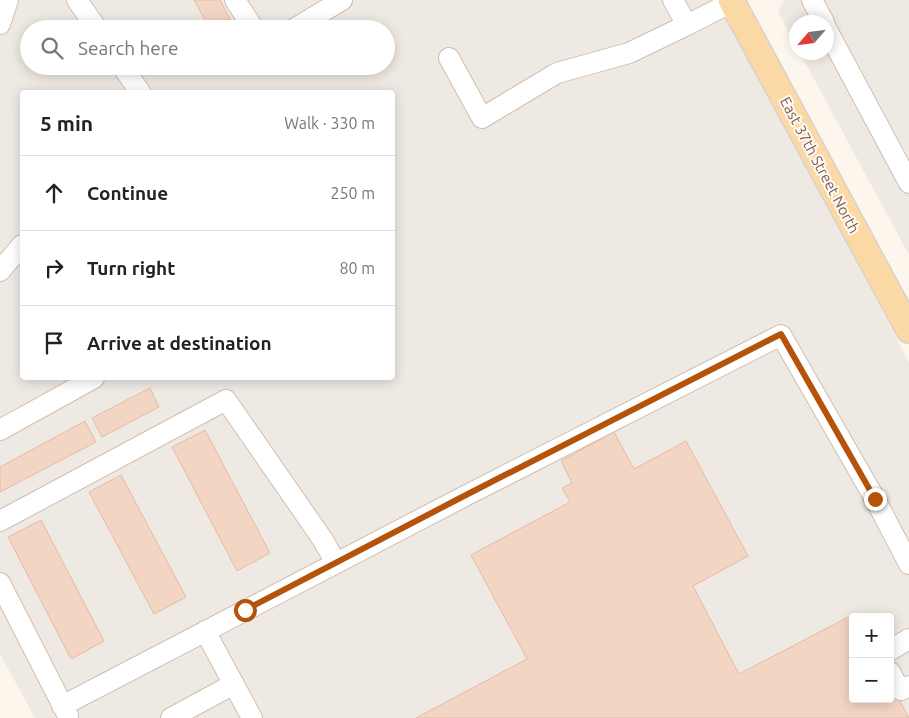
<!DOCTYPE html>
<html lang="en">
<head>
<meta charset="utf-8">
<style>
  :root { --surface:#fff; --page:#f6f6f6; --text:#222; --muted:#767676; --line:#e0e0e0 }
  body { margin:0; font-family:Ubuntu,sans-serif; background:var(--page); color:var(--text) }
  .controls { position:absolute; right:15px; bottom:15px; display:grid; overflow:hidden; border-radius:5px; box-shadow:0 2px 12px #0003 }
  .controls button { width:45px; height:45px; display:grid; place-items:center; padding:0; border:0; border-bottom:1px solid var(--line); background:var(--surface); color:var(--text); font:25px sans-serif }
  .compass { position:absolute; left:789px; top:15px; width:45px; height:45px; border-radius:50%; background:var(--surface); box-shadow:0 2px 12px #0003; rotate:242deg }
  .stop { position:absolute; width:15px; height:15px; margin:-11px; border:4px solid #b45309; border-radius:50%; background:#fff }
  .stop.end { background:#b45309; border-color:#fff; box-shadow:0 1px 5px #0008 }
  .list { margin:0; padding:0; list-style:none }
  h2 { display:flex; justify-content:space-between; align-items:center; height:65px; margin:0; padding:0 20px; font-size:21px }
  h2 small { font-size:16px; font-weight:400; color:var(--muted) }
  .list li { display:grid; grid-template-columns:32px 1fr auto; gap:15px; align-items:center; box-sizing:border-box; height:75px; padding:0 20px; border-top:1px solid var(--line) }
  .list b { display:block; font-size:19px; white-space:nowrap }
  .list em { font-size:16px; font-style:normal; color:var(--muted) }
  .icon { flex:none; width:28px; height:28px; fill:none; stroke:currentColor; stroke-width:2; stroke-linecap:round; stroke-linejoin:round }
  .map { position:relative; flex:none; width:909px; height:718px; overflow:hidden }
  .search { position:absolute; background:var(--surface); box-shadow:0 2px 12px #0003; left:20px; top:20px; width:375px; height:55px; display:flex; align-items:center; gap:12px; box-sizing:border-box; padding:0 18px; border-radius:28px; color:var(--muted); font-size:19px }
  .panel { position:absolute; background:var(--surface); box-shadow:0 2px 12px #0003; left:20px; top:90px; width:375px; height:290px; border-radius:5px }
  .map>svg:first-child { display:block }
</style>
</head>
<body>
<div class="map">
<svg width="909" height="718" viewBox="0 0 909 718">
  <rect width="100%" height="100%" fill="#fdf6ec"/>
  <path fill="#efe9e4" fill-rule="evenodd" d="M 0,0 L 719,0 L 909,362 L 909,718 L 35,718 L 0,654 ZM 29,29 L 386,29 L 386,66 L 29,66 ZM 22,92 L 392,92 L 392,378 L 22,378 ZM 853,617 L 890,617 L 890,699 L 853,699 Z
    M 784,0 L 909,0 L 909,255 L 800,53 L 826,52 L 826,22 L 796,22 L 796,46 L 778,12 Z"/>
  <path fill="#f3d5c3" stroke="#e6bba3" d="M 194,0 L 220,0 L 235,29 L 210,29 Z
    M 150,388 L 159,407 L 102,437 L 92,418 Z
    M 85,421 L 96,442 L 0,492 L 0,467 Z
    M 205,430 L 270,553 L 237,571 L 172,447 Z
    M 614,432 L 634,469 L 686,441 L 748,556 L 693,586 L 739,674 L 854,614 L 855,617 L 853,617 L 853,699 L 890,699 L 890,683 L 909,718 L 416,718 L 527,659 L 471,555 L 570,502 L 562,488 L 572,483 L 561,461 Z
    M 121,475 L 186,597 L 154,614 L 89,492 Z
    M 41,520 L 104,641 L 71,659 L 8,537 Z"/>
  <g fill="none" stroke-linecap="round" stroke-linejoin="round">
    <g stroke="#d1beb0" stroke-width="22">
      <path id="minor" d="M 77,0 L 97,29
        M 235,0 L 254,29
        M 673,0 L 687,25 L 732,2
        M 812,0 L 824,22
        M 0,24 L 8,0
        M 826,28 L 909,183
        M 294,29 L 342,0
        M 449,58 L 482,118 L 557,73 L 629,53 L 687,25
        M 122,66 L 140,92
        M 0,271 L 22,245
        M 0,430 L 94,378
        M 0,521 L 226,400 L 323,540 L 336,563
        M 0,583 L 68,716
        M 205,631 L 252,718
        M 890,650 L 909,639
        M 890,672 L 899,689 L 901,690 L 909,686
        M 62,706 L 465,496 L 781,335 L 875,499 L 909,564
        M 171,718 L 234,684"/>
    </g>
    <g stroke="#dad1cd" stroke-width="28">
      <path id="major" d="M 731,0 L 909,330"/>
    </g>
    <use href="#minor" stroke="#fff" stroke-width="20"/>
    <use href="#major" stroke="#fbd9a5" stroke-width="25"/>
  </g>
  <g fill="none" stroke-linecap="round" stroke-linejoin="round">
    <path stroke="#b45309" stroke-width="6" d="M 245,610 L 464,496 L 781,334 L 875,499"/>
  </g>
  <g text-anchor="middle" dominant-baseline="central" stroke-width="4" stroke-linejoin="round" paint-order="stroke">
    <g font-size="15" fill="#7a5c4d" stroke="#fffaf3">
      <text transform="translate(820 165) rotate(62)">East 37th Street North</text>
    </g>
  </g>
</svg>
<div class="controls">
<button>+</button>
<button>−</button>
</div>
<svg class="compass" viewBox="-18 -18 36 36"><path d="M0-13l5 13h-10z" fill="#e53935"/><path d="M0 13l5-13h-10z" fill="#767676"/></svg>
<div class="stop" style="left:245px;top:610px"></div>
<div class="stop end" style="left:875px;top:499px"></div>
<div class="search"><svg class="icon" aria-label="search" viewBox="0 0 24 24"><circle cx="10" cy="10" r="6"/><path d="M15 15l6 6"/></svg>Search here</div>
<section class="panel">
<h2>5 min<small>Walk · 330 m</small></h2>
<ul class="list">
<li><svg class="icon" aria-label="ahead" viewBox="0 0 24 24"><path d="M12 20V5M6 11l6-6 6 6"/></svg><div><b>Continue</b></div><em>250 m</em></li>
<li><svg class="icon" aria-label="right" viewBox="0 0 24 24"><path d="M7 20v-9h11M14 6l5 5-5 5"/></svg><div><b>Turn right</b></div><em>80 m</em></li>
<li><svg class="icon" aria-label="arrive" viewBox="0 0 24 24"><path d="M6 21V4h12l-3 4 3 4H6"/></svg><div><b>Arrive at destination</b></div></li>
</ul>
</section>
</div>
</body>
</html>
